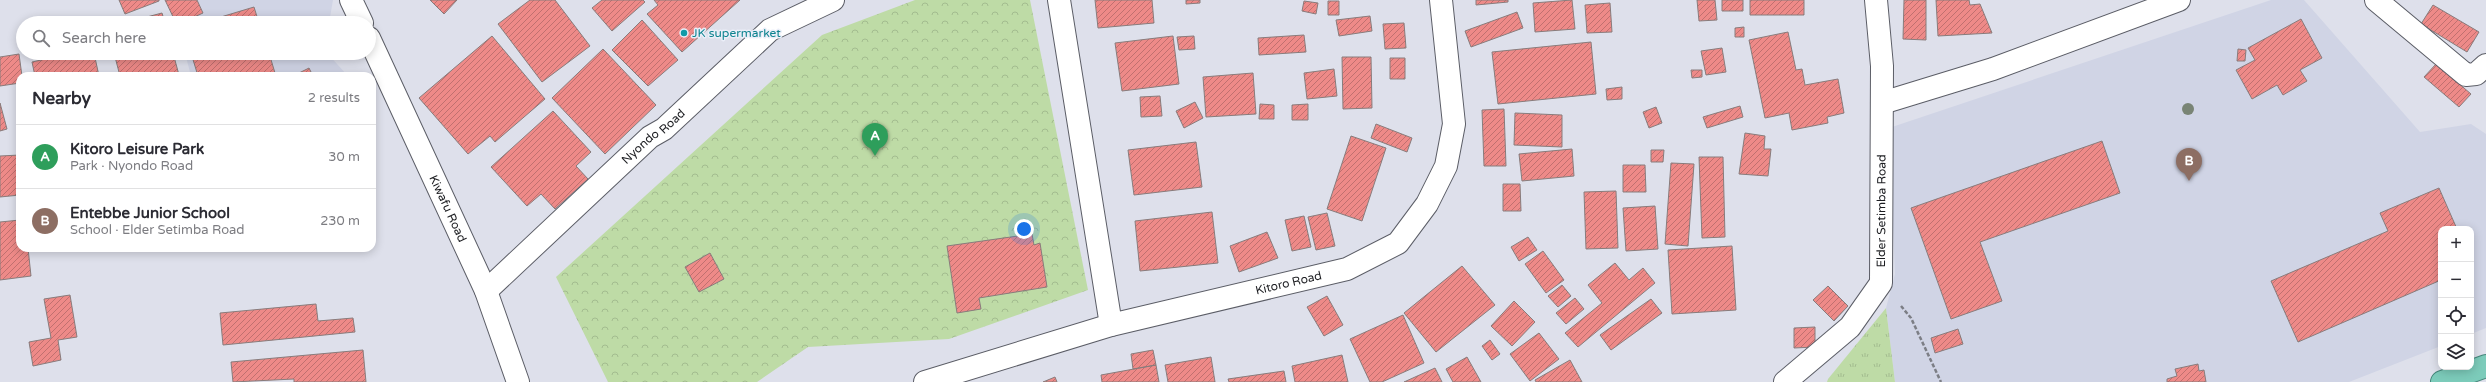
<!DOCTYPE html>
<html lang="en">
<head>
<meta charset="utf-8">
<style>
  :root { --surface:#fff; --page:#f7f7f7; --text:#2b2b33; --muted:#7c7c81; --line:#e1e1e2; --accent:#1a73e8 }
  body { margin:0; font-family:"Varela Round",sans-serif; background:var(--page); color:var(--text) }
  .controls { position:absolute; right:12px; bottom:12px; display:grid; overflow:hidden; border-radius:8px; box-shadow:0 2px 10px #0003 }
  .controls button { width:36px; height:36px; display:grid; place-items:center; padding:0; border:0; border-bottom:1px solid var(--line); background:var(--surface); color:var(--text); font:20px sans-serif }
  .you { position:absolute; left:1024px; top:229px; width:14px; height:14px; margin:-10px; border:3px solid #fff; border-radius:50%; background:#1a73e8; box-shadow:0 0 0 6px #1a73e833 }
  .badge { display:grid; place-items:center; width:26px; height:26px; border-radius:50%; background:var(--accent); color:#fff; font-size:13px; font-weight:700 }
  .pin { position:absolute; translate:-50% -33px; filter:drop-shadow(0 1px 2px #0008) }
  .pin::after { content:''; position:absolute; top:21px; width:14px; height:12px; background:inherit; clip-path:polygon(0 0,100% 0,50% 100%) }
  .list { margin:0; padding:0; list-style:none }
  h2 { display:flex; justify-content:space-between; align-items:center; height:52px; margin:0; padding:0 16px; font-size:17px }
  h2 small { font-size:13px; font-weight:400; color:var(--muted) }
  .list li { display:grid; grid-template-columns:26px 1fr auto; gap:12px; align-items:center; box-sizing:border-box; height:64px; padding:0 16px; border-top:1px solid var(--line) }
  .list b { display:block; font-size:15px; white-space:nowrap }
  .list p { margin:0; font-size:13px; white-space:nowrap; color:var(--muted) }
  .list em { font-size:13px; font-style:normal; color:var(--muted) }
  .icon { flex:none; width:22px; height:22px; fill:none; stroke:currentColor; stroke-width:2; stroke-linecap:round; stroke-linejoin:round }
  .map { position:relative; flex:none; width:2486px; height:382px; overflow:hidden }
  .search { position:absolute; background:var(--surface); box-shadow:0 2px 10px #0003; left:16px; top:16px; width:360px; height:44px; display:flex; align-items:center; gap:10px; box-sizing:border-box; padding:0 14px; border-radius:22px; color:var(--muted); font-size:15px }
  .panel { position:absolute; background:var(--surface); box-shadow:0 2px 10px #0003; left:16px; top:72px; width:360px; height:180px; border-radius:12px }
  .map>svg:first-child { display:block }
</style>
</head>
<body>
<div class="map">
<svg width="2486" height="382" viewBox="0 0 2486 382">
  <defs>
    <pattern id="grass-tufts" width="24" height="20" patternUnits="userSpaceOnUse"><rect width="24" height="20" fill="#bedba6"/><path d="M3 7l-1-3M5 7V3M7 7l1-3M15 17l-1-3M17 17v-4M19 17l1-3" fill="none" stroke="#a3bc8f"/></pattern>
    <pattern id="park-crowns" width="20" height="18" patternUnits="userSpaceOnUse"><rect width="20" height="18" fill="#bedba6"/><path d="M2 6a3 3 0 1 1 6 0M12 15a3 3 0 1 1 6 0" fill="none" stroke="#a3bc8f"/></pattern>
    <pattern id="building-hatch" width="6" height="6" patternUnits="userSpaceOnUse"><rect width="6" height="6" fill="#ee8a88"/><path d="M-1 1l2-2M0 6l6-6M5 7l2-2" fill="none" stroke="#c0706f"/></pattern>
  </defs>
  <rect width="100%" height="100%" fill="#dee0eb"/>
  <path fill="#d0d4e5" d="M 169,0 L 333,0 L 329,23 L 176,23 Z
    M 2271,0 L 2304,0 L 2420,132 L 2471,124 L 2486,134 L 2486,328 L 2471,334 L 2471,229 L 2441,229 L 2441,346 L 2349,382 L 1895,382 L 1886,308 L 1895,274 L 1889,128 Z
    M 185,53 L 327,53 L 348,76 L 191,76 Z"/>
  <path fill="url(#grass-tufts)" d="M 1886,308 L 1895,382 L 1827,382 L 1828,379 Z"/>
  <path fill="url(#park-crowns)" d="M 915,0 L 1030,0 L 1088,290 L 949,339 L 808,347 L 757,382 L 608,382 L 556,277 L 822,35 Z"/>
  <path fill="url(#building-hatch)" stroke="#887c7c" d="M 119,0 L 159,0 L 159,1 L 125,14 Z
    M 165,0 L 197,0 L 203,13 L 181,23 L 176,23 Z
    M 430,0 L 457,0 L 444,14 Z
    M 530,0 L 555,0 L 590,46 L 542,82 L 498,24 Z
    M 602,0 L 643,0 L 645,2 L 612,31 L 592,8 Z
    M 654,0 L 740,0 L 682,52 L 647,14 L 658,5 Z
    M 1095,0 L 1152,0 L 1154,23 L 1098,28 Z
    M 1186,0 L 1200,0 L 1200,3 L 1186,4 Z
    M 1476,0 L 1508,0 L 1508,2 L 1476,5 Z
    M 1572,0 L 1575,29 L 1535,32 L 1533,3 Z
    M 1697,0 L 1715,0 L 1717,20 L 1699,21 Z
    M 1722,0 L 1743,0 L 1743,11 L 1722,11 Z
    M 1750,0 L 1804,0 L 1804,15 L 1750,15 Z
    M 1904,0 L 1926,0 L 1926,40 L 1903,39 Z
    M 1936,0 L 1969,0 L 1970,5 L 1980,4 L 1992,33 L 1938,36 Z
    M 1304,1 L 1318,3 L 1316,14 L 1302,11 Z
    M 1328,1 L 1339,1 L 1339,15 L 1328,15 Z
    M 1610,3 L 1612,32 L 1587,33 L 1585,5 Z
    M 2433,5 L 2479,32 L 2467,52 L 2421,24 Z
    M 254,7 L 259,23 L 201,23 Z
    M 1517,12 L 1523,28 L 1471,47 L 1465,31 Z
    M 162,13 L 165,23 L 124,23 Z
    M 1370,16 L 1372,31 L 1339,36 L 1336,20 Z
    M 2301,19 L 2322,58 L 2300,70 L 2307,81 L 2283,95 L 2277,85 L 2252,99 L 2236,70 L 2255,60 L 2248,48 Z
    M 642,20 L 678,60 L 648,86 L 612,50 Z
    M 1404,23 L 1406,48 L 1385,49 L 1383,24 Z
    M 1744,27 L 1744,37 L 1735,37 L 1735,28 Z
    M 1788,32 L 1796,70 L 1802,69 L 1805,85 L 1838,79 L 1844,113 L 1827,117 L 1828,123 L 1792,130 L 1789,113 L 1765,118 L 1749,40 Z
    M 1304,35 L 1306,52 L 1259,55 L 1258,38 Z
    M 492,36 L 545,99 L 495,142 L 490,136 L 468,154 L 419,98 Z
    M 1173,36 L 1179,84 L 1122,91 L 1115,43 Z
    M 1194,36 L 1195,49 L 1179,50 L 1177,37 Z
    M 1591,42 L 1596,94 L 1498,104 L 1492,52 Z
    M 1722,48 L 1726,72 L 1706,75 L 1701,51 Z
    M 603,49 L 656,105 L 605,154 L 552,98 Z
    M 2238,49 L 2246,50 L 2245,61 L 2237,61 Z
    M 73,53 L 94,53 L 99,76 L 35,76 L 32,62 Z
    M 114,53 L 173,53 L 179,75 L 120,76 Z
    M 191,53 L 269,53 L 275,73 L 266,76 L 198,76 Z
    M 19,54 L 22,76 L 20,76 L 20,83 L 0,86 L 0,57 Z
    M 1342,57 L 1371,57 L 1372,108 L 1343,109 Z
    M 1390,58 L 1405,58 L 1405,79 L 1390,79 Z
    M 2436,64 L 2471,94 L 2459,107 L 2424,77 Z
    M 309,68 L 313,76 L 293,76 Z
    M 1334,69 L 1337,96 L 1307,99 L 1304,73 Z
    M 1691,70 L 1702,70 L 1702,77 L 1692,78 Z
    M 1253,73 L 1256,114 L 1206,117 L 1203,77 Z
    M 1622,87 L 1622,99 L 1607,100 L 1606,89 Z
    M 1160,96 L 1162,116 L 1141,117 L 1140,97 Z
    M 1195,102 L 1203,118 L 1184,128 L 1176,111 Z
    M 0,103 L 7,129 L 0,131 Z
    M 1260,104 L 1274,105 L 1274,119 L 1259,119 Z
    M 1308,104 L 1308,120 L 1292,120 L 1292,105 Z
    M 1740,106 L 1743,117 L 1707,128 L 1703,117 Z
    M 1656,107 L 1662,123 L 1649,128 L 1643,112 Z
    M 1504,109 L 1506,166 L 1484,166 L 1482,110 Z
    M 553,111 L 591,152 L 576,166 L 588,179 L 555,209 L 541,194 L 527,206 L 491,167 Z
    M 1515,113 L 1562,115 L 1562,147 L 1514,145 Z
    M 1376,124 L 1412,138 L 1407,152 L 1371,138 Z
    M 1745,133 L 1765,136 L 1764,149 L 1771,149 L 1768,176 L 1739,174 Z
    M 1351,136 L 1386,148 L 1362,221 L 1327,209 Z
    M 2102,141 L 2120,193 L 1980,242 L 2002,301 L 1951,319 L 1911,208 Z
    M 1196,142 L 1202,187 L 1134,195 L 1128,150 Z
    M 1572,149 L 1574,176 L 1522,181 L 1519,154 Z
    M 1651,150 L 1664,150 L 1663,162 L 1651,162 Z
    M 20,155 L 20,195 L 0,197 L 0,156 Z
    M 1699,157 L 1723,157 L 1725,237 L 1702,238 Z
    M 1671,163 L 1694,164 L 1688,246 L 1665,244 Z
    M 1623,165 L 1645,165 L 1646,192 L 1623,192 Z
    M 1503,184 L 1520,184 L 1521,211 L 1503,211 Z
    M 2439,188 L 2457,229 L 2441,229 L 2441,280 L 2298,342 L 2271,281 L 2388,231 L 2380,213 Z
    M 1616,191 L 1618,248 L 1586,249 L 1584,192 Z
    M 1655,206 L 1658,249 L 1626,251 L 1623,208 Z
    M 1212,212 L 1218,263 L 1140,271 L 1135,221 Z
    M 1327,213 L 1335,246 L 1316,250 L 1308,217 Z
    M 1304,216 L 1311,247 L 1292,251 L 1285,220 Z
    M 20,220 L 20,248 L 28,248 L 31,276 L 0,280 L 0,222 Z
    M 1267,232 L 1278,258 L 1239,272 L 1230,246 Z
    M 1032,234 L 1034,245 L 1040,243 L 1047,287 L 979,298 L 981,309 L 957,313 L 947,246 Z
    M 1528,237 L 1537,250 L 1519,261 L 1511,247 Z
    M 1732,246 L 1736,310 L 1672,314 L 1668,250 Z
    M 1543,251 L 1564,280 L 1546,293 L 1525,264 Z
    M 710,253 L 724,279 L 699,292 L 685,267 Z
    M 1615,263 L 1629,280 L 1643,268 L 1655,283 L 1578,347 L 1565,333 L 1602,303 L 1588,285 Z
    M 1462,266 L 1495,305 L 1436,352 L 1404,313 Z
    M 1562,285 L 1571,296 L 1558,307 L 1548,296 Z
    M 1828,286 L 1848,306 L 1834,321 L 1813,300 Z
    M 70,295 L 77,337 L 58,340 L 61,360 L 33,366 L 29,342 L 51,338 L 44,299 Z
    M 1327,296 L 1343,325 L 1324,336 L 1307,307 Z
    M 1575,298 L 1584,309 L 1566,324 L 1556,313 Z
    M 1651,299 L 1662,313 L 1611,350 L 1600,335 Z
    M 1514,301 L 1535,322 L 1512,346 L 1491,326 Z
    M 316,304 L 318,321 L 353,318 L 355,332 L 223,345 L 220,313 Z
    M 1403,315 L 1424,363 L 1382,382 L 1370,382 L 1350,339 Z
    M 1815,327 L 1815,347 L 1794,348 L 1794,328 Z
    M 1958,329 L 1963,344 L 1935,353 L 1931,338 Z
    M 1539,333 L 1559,359 L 1530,381 L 1510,354 Z
    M 1490,340 L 1500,354 L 1492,360 L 1482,346 Z
    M 363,350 L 366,382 L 294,382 L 294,379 L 233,382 L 231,362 Z
    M 1153,350 L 1156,365 L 1133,369 L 1131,354 Z
    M 1342,355 L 1348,382 L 1295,382 L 1292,366 Z
    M 1211,357 L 1215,382 L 1168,382 L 1165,365 Z
    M 1467,357 L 1481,382 L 1453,382 L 1446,369 Z
    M 1570,360 L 1582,382 L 1536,382 L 1535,380 Z
    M 2198,364 L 2199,371 L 2204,370 L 2206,382 L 2167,382 L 2167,379 L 2177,376 L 2175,369 Z
    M 1156,365 L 1159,382 L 1102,382 L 1101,375 Z
    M 1435,368 L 1442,382 L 1404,382 Z
    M 1284,371 L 1286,382 L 1229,382 L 1228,379 Z
    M 1055,377 L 1057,382 L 1043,382 Z"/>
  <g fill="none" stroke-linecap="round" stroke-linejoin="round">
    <g stroke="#5b5d66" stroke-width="24">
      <g id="minor">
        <path d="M 351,0 L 362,23"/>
        <path d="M 1059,0 L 1111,325"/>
        <path d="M 2376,0 L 2466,75 L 2476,74 L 2486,65"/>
        <path id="s1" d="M 369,38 L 486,291 L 518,382"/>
        <path d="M 1882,103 L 1993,69 L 2179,0"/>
        <path id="s2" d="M 486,291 L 650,137 L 664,129 L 770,30 L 833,0"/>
        <path id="s3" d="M 925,382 L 1111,325 L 1347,269 L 1398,243 L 1427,204 L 1446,166 L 1454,124 L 1441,0"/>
        <path id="s4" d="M 1785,382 L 1850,327 L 1881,283 L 1882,66 L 1876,0"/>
      </g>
    </g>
    <g stroke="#45867a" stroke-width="24">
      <path id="trunk" d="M 2442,382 L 2486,366"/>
    </g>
    <path stroke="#7c7e85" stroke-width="2.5" stroke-dasharray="4 2" stroke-linecap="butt" d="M 1901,306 L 1911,318 L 1941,382"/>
    <use href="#minor" stroke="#fff" stroke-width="22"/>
    <use href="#trunk" stroke="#7ccbba" stroke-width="22"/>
  </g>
  <circle fill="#798475" cx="2188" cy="109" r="6"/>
  <circle fill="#0f9aa8" stroke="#ebeef8" stroke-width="1.5" cx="684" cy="33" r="4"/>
  <g text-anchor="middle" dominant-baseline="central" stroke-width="3" stroke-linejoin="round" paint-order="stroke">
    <g font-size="12" fill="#0d838f" stroke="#ebeef8" text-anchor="start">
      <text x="692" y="33">JK supermarket</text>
    </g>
    <g font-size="12" fill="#1d1e22" stroke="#ebeef8">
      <text stroke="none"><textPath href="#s2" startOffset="228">Nyondo Road</textPath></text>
      <text stroke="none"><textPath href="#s1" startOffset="188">Kiwafu Road</textPath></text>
      <text stroke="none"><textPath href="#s4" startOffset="211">Elder Setimba Road</textPath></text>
      <text stroke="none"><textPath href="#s3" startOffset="377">Kitoro Road</textPath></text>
    </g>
  </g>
</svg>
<div class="controls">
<button>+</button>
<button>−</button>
<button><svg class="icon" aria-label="locate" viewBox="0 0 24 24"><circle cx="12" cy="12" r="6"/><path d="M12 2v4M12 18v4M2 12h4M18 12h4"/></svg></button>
<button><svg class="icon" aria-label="layers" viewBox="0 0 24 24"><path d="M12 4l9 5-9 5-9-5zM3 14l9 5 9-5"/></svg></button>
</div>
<div class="you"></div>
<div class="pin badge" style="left:875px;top:156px;background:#2e9e5b">A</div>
<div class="pin badge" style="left:2189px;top:181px;background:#8d6e63">B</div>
<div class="search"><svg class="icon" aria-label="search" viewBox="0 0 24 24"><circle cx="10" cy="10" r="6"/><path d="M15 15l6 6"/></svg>Search here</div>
<section class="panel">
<h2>Nearby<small>2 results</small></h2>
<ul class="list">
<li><span class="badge" style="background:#2e9e5b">A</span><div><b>Kitoro Leisure Park</b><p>Park · Nyondo Road</p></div><em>30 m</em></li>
<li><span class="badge" style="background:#8d6e63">B</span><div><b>Entebbe Junior School</b><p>School · Elder Setimba Road</p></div><em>230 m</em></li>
</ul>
</section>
</div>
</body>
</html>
